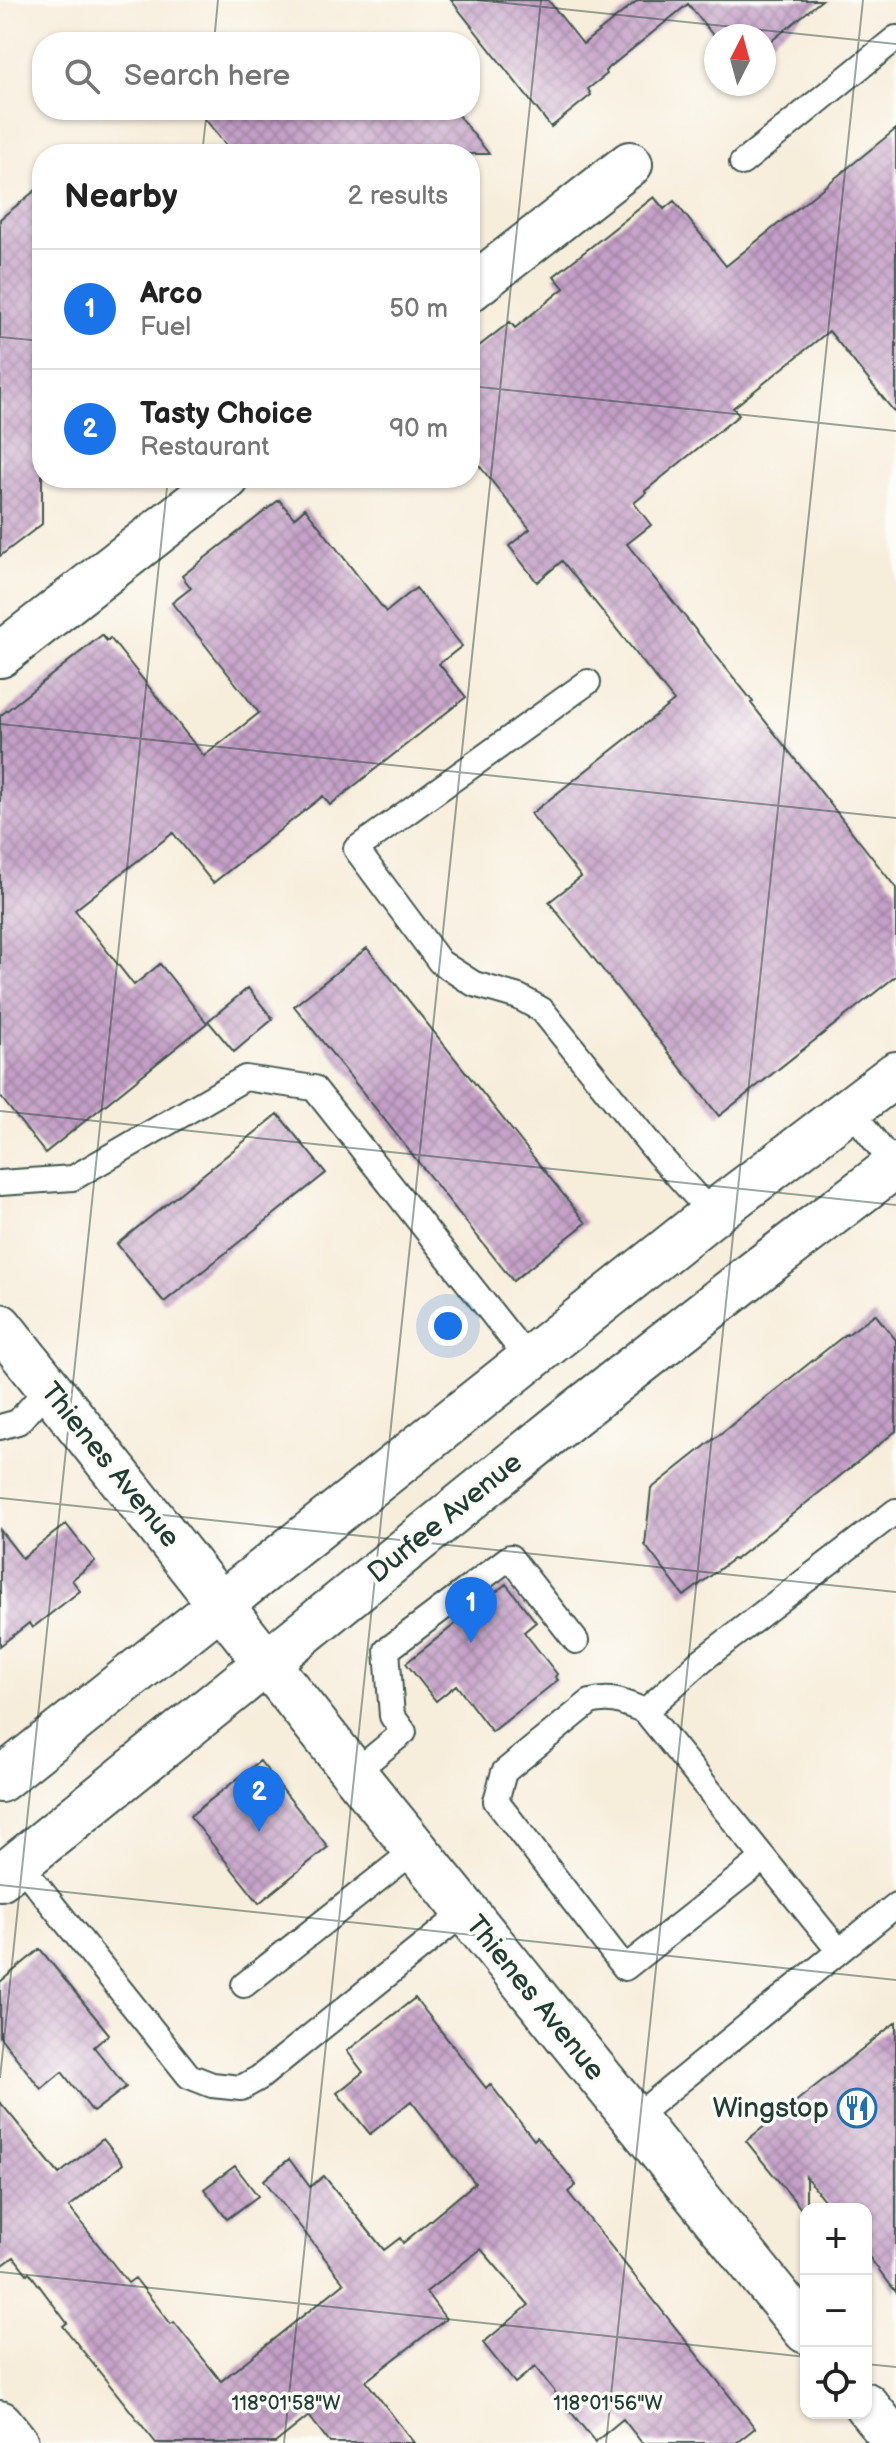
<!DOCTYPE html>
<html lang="en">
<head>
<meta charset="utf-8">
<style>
  :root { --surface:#fff; --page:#f6f6f6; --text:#222; --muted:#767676; --line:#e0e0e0; --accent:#1a73e8 }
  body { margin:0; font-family:"Balsamiq Sans",sans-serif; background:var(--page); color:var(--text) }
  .controls { position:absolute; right:24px; bottom:24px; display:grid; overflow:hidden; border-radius:16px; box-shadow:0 2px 6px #0004 }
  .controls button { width:72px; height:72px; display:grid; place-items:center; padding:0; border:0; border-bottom:2px solid var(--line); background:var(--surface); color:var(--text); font:40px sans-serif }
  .compass { position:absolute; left:704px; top:24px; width:72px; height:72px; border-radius:50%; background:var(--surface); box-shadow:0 2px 6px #0004; rotate:6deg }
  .you { position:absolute; left:448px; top:1326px; width:28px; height:28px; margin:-20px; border:6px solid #fff; border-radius:50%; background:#1a73e8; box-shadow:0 0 0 12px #1a73e833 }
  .badge { display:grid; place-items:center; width:52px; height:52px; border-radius:50%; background:var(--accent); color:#fff; font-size:26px; font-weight:700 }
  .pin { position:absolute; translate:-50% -66px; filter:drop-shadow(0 2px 4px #0008) }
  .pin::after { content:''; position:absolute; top:42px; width:28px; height:24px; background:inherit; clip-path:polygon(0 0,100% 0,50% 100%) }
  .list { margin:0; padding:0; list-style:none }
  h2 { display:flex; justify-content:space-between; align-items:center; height:104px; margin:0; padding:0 32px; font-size:34px }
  h2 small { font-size:26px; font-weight:400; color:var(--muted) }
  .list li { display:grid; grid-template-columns:52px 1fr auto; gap:24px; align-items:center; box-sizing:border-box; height:120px; padding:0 32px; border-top:2px solid var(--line) }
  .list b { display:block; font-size:30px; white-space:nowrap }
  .list p { margin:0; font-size:26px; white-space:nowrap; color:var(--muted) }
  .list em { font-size:26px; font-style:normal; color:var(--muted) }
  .icon { flex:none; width:44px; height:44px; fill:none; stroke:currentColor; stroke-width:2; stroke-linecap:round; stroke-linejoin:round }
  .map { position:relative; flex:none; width:896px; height:2443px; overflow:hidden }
  .search { position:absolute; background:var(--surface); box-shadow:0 2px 6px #0004; left:32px; top:32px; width:448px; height:88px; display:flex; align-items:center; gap:20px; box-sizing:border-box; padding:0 28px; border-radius:32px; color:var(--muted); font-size:30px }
  .panel { position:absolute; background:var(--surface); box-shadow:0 2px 6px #0004; left:32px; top:144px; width:448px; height:344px; border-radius:32px }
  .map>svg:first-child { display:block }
</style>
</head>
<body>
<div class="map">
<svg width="896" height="2443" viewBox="0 0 896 2443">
  <defs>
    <pattern id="building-cross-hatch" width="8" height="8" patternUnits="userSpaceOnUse" patternTransform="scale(2)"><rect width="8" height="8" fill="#c49fc7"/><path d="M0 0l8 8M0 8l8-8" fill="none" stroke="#9f83a2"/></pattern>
  </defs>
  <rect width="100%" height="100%" fill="#fdfcf7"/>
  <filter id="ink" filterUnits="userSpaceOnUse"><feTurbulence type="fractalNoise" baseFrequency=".0125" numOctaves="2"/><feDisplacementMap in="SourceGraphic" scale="16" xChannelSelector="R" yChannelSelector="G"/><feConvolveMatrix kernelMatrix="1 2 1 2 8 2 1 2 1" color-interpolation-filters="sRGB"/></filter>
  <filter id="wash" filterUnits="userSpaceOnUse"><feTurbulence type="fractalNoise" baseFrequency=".006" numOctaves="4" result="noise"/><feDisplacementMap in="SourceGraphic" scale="32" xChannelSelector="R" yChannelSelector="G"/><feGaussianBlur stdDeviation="1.8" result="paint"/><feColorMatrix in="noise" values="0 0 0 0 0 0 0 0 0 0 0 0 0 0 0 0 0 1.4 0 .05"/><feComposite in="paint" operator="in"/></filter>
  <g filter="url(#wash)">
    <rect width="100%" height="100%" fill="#f7eddb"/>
    <g id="blocks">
      <path fill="url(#building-cross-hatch)" d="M 451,0 L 548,0 L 583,44 L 638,0 L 822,0 L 764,47 L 764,36 L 716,36 L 716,39 L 688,4 L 605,71 L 607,74 L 588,89 L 591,95 L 551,127 Z
        M 198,110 L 454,110 L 489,154 L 233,154 Z
        M 896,129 L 896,414 L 829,331 L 733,408 L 739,415 L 645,491 L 646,493 L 634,503 L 651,525 L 627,544 L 753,702 L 751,703 L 896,888 L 896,976 L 719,1116 L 549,902 L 581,877 L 531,814 L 674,701 L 562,561 L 537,582 L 509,546 L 530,529 L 470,454 L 470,353 L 510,322 L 515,328 L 564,288 L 554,276 L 654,197 L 664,209 L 674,201 L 726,266 Z
        M 42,185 L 42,524 L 0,556 L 0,219 Z
        M 279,500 L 294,518 L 305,508 L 386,612 L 416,588 L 462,646 L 439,664 L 466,697 L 330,805 L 323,796 L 213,883 L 173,833 L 75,910 L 134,985 L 160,964 L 207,1023 L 45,1153 L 0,1096 L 0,716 L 102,635 L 107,641 L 110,638 L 204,756 L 259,713 L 172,603 L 191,588 L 182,576 Z
        M 367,948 L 586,1223 L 513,1281 L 294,1006 Z
        M 248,988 L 273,1019 L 234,1052 L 208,1021 Z
        M 278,1114 L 326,1173 L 164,1302 L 117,1244 Z
        M 875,1314 L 896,1340 L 896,1431 L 735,1560 L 733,1559 L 684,1596 L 645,1545 L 651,1489 L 846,1334 L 847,1335 Z
        M 66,1524 L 95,1561 L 72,1580 L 80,1591 L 32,1628 L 29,1623 L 0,1646 L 0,1530 L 22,1558 Z
        M 506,1584 L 536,1622 L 524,1632 L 557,1674 L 555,1677 L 558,1680 L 492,1732 L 456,1685 L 436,1701 L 406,1663 Z
        M 260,1761 L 328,1847 L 259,1903 L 190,1816 Z
        M 40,1949 L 109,2034 L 94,2047 L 126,2087 L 93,2112 L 62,2072 L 41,2089 L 0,2037 L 0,1982 Z
        M 415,1998 L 486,2088 L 490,2084 L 534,2140 L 537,2137 L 564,2169 L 576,2185 L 568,2192 L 755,2428 L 736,2443 L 642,2443 L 623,2419 L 595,2442 L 535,2367 L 515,2383 L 483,2343 L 529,2305 L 481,2249 L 426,2292 L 446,2319 L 366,2381 L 414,2443 L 330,2443 L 309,2416 L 275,2443 L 156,2443 L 63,2326 L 67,2323 L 29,2272 L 27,2274 L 14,2257 L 0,2267 L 0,2102 L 59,2174 L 103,2139 L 123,2164 L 69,2207 L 128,2283 L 135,2278 L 171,2324 L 174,2322 L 221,2381 L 344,2283 L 264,2180 L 289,2159 L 310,2187 L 324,2176 L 384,2250 L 400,2238 L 403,2243 L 475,2183 L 411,2101 L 370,2134 L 337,2093 L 363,2072 L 347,2051 Z
        M 896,2022 L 896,2292 L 866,2253 L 866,2209 L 831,2209 L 806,2177 L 806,2215 L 746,2141 Z
        M 235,2166 L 258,2196 L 227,2219 L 204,2189 Z"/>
    </g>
  </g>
  <g filter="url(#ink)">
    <use href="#blocks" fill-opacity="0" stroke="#3f574d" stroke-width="2"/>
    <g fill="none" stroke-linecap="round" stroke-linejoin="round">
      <g stroke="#3f574d" stroke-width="28">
        <path id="service" d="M 742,163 L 896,38
          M 588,682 L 356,849 L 440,962 L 474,984 L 519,997 L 542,1010 L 658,1154 L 712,1214
          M 851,1110 L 896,1168
          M 0,1183 L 73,1178 L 245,1078 L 314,1088 L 529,1360
          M 0,1427 L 18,1422 L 48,1388
          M 645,1711 C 624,1703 613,1696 590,1702 L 504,1772 L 496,1801 L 625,1968 L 764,1858
          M 354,1773 L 404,1732 L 392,1716 L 387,1650 L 510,1557 L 576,1641
          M 19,1863 L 189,2076 L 212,2085 L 241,2088 L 259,2078 L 465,1912
          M 839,1951 L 645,1711 L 702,1660 L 896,1511
          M 244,1985 L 416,1849
          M 633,2119 L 896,1905"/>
      </g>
      <g stroke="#3f574d" stroke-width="48">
        <path id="minor" d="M 470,289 L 630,164
          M 0,655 L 227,478
          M 0,1326 L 354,1773 L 806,2331
          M 866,2405 L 896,2442
          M 0,2423 L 16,2443"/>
      </g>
      <g stroke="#3f574d" stroke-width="48">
        <path id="secondary" d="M 0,1780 L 712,1214 L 896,1074
          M 0,1878 L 573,1415 L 757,1271 L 896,1165"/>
      </g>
      <use href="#service" stroke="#fff" stroke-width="24"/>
      <use href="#minor" stroke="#fff" stroke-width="44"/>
      <use href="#secondary" stroke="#fff" stroke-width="44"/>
    </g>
  </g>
  <path fill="none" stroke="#1f3d34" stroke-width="2" stroke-opacity="0.45" d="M 477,0 L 896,44M 214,42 L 218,0M 202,154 L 207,110M 0,337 L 42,341M 470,386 L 896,431M 0,724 L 896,818M 0,1111 L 896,1205M 0,1498 L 896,1592M 0,1885 L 896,1980M 0,2078 L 168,478M 0,2272 L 806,2357M 866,2364 L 896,2367M 284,2443 L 541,0M 606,2443 L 863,0"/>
  <defs>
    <g id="restaurant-ring" transform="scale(2)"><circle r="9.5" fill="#fdfcf7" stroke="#1f6fb2" stroke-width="1.5"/><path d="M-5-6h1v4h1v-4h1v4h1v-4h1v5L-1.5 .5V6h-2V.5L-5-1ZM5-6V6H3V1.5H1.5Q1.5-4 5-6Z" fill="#1f6fb2"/></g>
  </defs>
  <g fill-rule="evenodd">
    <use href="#restaurant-ring" x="857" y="2108"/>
  </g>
  <g text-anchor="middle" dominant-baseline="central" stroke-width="7" stroke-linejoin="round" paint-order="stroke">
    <g font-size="28" fill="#1f3d34" stroke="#fdfcf7">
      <text transform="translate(110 1465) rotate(51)">Thienes Avenue</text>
      <text transform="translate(445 1518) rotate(-39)">Durfee Avenue</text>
      <text transform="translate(535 1998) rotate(51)">Thienes Avenue</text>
    </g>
    <g font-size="28" fill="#1f3d34" stroke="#fdfcf7" text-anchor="end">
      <text x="829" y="2108">Wingstop</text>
    </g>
  </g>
  <g font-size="20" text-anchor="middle" fill="#1f3d34" stroke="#fdfcf7" stroke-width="7" stroke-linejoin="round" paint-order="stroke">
    <text x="286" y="2410">118°01'58"W</text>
    <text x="608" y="2410">118°01'56"W</text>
  </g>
</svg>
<div class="controls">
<button>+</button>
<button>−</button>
<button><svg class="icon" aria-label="locate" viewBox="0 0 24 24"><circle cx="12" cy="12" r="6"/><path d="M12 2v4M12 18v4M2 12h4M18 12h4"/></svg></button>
</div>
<svg class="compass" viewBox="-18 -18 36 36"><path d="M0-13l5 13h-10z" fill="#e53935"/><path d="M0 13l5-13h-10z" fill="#767676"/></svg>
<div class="you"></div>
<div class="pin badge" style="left:471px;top:1643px">1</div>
<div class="pin badge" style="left:259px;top:1832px">2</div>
<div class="search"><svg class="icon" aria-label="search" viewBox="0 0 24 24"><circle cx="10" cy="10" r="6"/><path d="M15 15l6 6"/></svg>Search here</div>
<section class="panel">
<h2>Nearby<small>2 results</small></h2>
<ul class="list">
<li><span class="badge">1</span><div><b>Arco</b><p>Fuel</p></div><em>50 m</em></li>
<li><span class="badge">2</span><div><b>Tasty Choice</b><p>Restaurant</p></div><em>90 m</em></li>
</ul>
</section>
</div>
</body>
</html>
